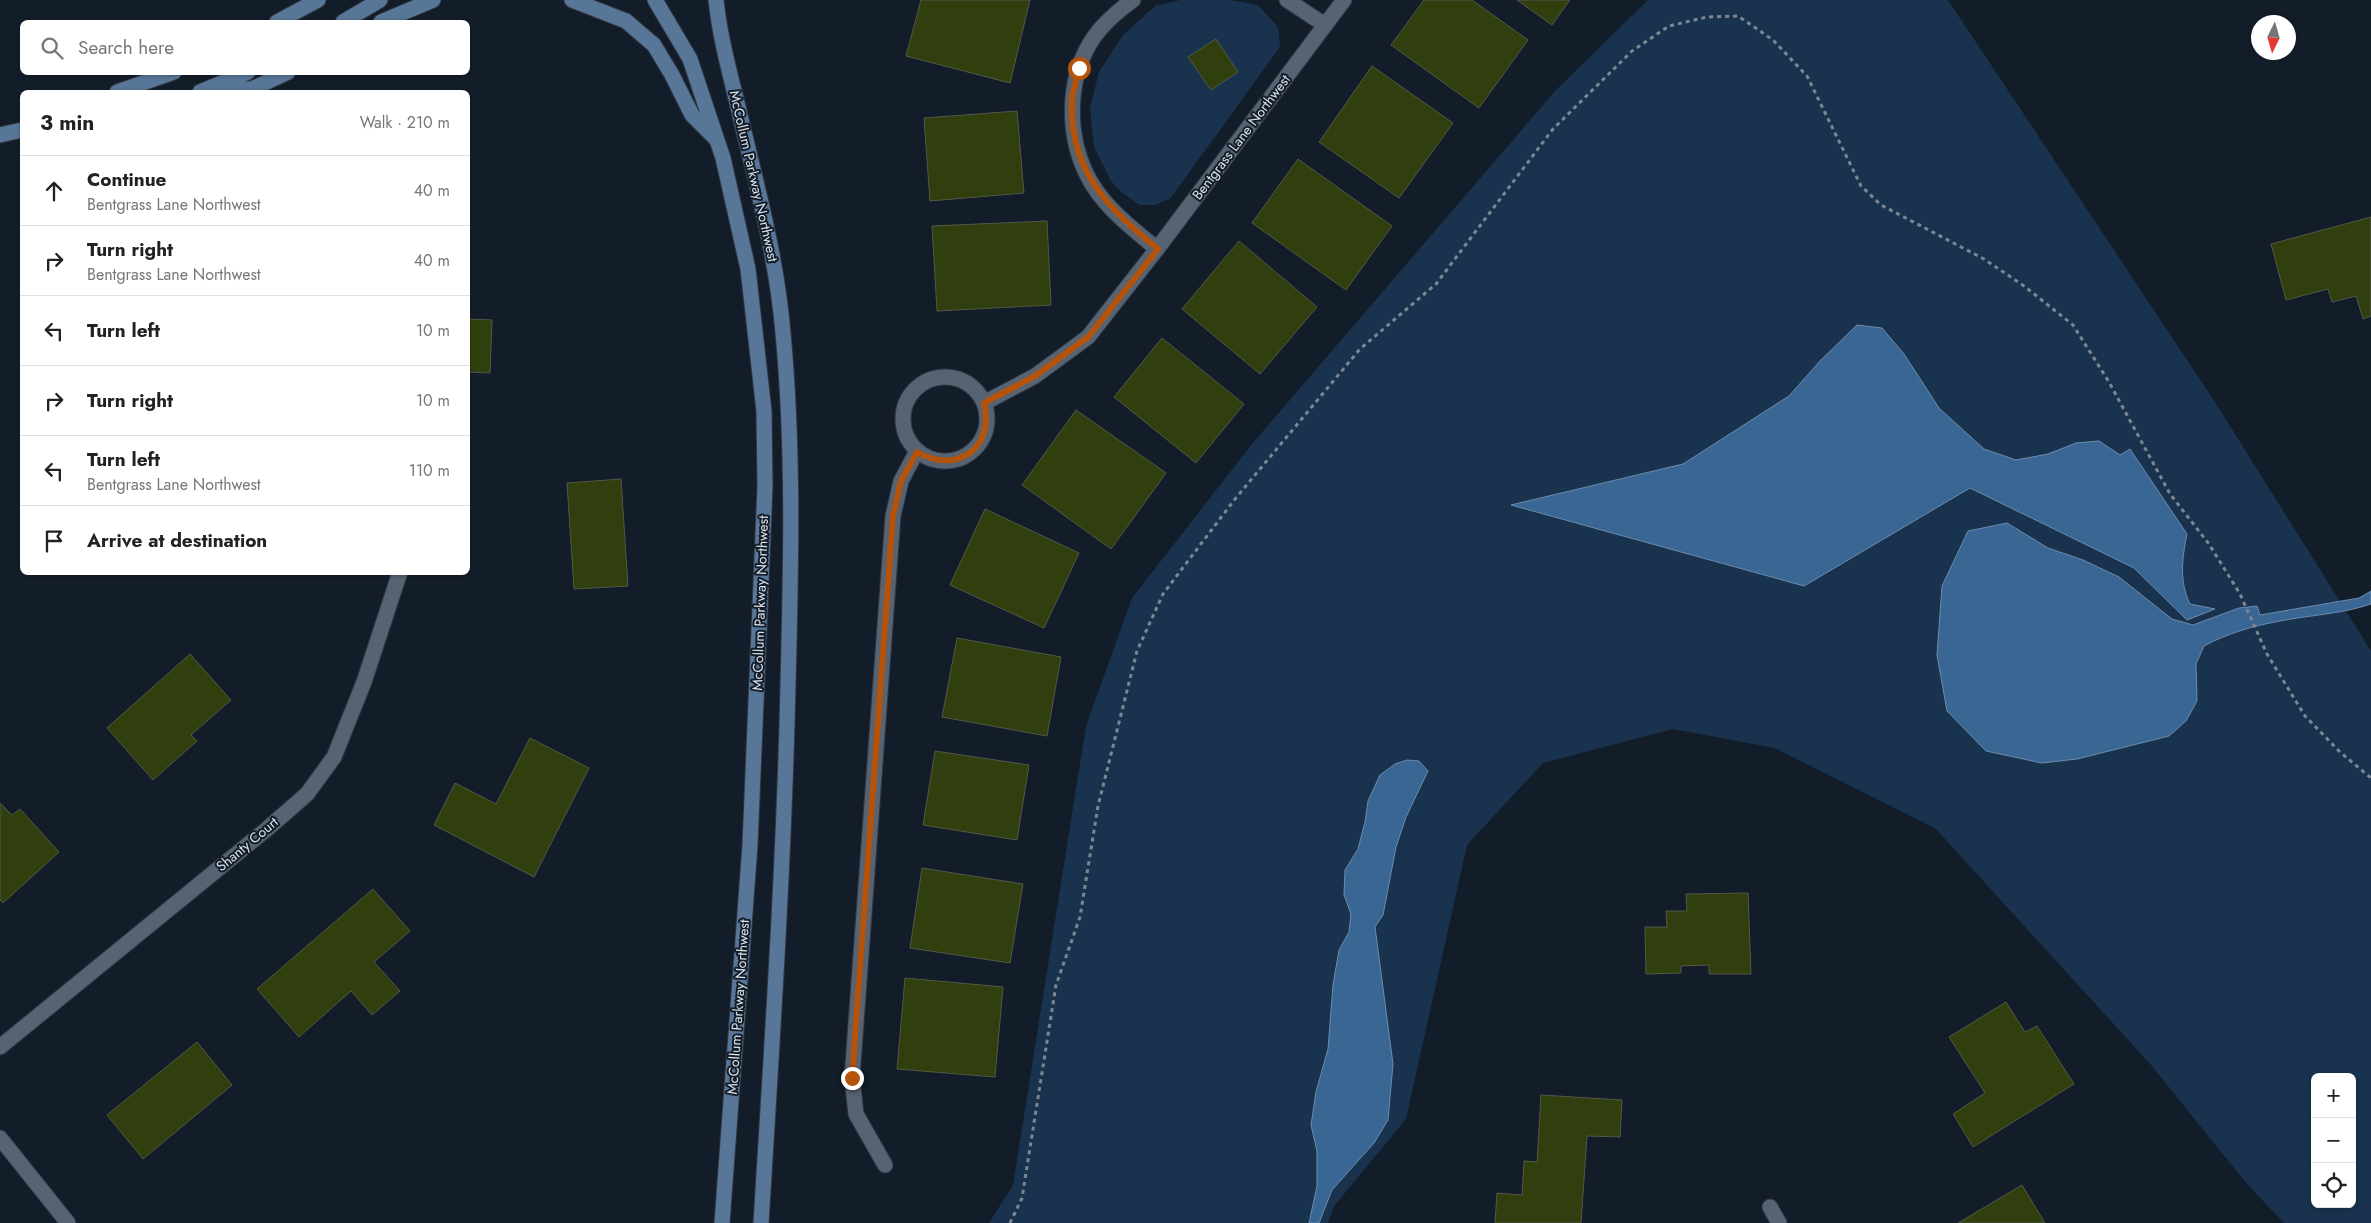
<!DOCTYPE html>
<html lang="en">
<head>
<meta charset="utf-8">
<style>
  :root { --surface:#fff; --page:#f6f6f6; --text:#222; --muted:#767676; --line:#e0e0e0 }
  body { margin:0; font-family:Jost,sans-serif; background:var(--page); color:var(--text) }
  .controls { position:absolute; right:15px; bottom:15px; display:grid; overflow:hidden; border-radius:8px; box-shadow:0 1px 4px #0004 }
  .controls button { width:45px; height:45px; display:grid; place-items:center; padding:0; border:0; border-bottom:1px solid var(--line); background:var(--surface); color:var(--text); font:25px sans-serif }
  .compass { position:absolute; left:2251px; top:15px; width:45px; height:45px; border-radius:50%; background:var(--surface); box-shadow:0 1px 4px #0004; rotate:185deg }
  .stop { position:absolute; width:15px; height:15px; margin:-11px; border:4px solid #b45309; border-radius:50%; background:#fff }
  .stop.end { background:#b45309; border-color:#fff; box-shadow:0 1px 5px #0008 }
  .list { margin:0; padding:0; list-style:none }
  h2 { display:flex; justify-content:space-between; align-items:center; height:65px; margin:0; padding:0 20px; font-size:21px }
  h2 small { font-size:16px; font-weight:400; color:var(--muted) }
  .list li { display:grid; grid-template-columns:32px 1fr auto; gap:15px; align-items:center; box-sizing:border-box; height:70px; padding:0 20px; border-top:1px solid var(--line) }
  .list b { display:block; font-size:19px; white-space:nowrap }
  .list p { margin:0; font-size:16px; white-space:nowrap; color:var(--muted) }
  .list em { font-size:16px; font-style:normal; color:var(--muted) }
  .icon { flex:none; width:28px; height:28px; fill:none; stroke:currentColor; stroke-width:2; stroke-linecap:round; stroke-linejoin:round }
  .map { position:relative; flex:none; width:2371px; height:1223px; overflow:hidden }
  .search { position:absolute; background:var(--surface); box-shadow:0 1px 4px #0004; left:20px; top:20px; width:450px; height:55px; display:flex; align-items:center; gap:12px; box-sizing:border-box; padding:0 18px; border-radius:8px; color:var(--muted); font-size:19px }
  .panel { position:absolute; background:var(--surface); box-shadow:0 1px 4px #0004; left:20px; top:90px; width:450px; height:485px; border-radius:8px }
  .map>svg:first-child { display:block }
</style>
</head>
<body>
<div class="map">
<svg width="2371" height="1223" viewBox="0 0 2371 1223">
  <rect width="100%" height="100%" fill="#121d29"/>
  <path fill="#19334e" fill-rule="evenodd" d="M 1180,0 L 1230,0 L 1258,5 L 1278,27 L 1280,47 L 1170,199 L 1155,205 L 1140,205 L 1122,193 L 1111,181 L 1094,147 L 1090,107 L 1099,72 L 1123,35 L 1155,6 Z
    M 1648,0 L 1948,0 L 2215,402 L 2371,651 L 2371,1223 L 2284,1223 L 2247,1184 L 2151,1065 L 1935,828 L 1775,748 L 1673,729 L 1543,763 L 1467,845 L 1406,1119 L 1335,1205 L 1328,1223 L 989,1223 L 1013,1185 L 1086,726 L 1132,598 L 1252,444 L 1556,90 ZM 2315,1077 L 2352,1077 L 2352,1204 L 2315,1204 Z"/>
  <path fill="#3a6694" stroke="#6b8cae" d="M 1857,325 L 1882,328 L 1904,354 L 1939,408 L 1984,449 L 2016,460 L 2048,454 L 2076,443 L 2099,441 L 2120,455 L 2130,449 L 2187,534 C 2182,559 2179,581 2190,604 L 2215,609 L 2187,620 L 2134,568 L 1970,488 L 1804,586 L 1511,505 L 1683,464 L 1789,396 L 1820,361 Z
    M 2007,523 L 2048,548 L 2083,560 L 2119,577 L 2172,619 L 2193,625 L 2239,608 L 2257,606 L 2260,615 L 2359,598 L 2371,591 L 2371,604 C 2342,614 2310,615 2280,621 C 2253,626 2228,633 2204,646 L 2196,664 L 2197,701 L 2186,721 L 2169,736 L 2077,759 L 2042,763 L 1986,751 L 1947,711 L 1937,655 L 1942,586 L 1968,531 Z
    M 1407,760 L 1419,761 L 1428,771 L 1406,817 L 1396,847 L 1383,915 L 1375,927 L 1393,1064 L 1388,1120 L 1374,1143 L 1332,1190 L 1319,1223 L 1309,1223 L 1317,1186 L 1317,1151 L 1311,1125 L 1316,1092 L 1328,1049 L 1333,985 L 1339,950 L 1349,932 L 1351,914 L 1344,895 L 1345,870 L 1358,849 L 1365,822 L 1368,801 L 1380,775 L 1395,764 Z"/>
  <path fill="#313e0e" stroke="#535948" d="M 921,0 L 1030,0 L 1010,83 L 906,56 Z
    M 1424,0 L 1472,0 L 1528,40 L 1479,108 L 1391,45 Z
    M 1517,0 L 1570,0 L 1552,25 Z
    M 1216,39 L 1238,72 L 1211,90 L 1188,57 Z
    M 1372,66 L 1453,123 L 1399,198 L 1319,142 Z
    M 1017,111 L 1024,193 L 930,201 L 924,118 Z
    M 1298,159 L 1392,226 L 1346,290 L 1252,223 Z
    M 2371,217 L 2371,316 L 2363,319 L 2356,296 L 2332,302 L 2328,289 L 2286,300 L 2271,244 Z
    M 1047,221 L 1051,305 L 937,311 L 932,226 Z
    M 1239,241 L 1317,307 L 1260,374 L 1182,309 Z
    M 468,319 L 492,320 L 490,373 L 468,372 Z
    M 1162,338 L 1244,404 L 1196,463 L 1114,397 Z
    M 1076,410 L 1166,473 L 1111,549 L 1022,485 Z
    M 621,479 L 628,586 L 574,589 L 567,483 Z
    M 985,509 L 1079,553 L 1044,628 L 950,585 Z
    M 957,638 L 1061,657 L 1047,736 L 942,717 Z
    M 190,654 L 231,700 L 191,735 L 197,741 L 153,780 L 107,728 Z
    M 530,738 L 589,768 L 534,877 L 434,825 L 455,783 L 496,804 Z
    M 935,751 L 1029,765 L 1017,840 L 923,825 Z
    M 0,803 L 12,815 L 20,809 L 59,852 L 3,903 L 0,900 Z
    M 922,868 L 1023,884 L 1010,963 L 910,948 Z
    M 373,889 L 410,931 L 374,962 L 400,991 L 372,1015 L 351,991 L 299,1037 L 257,989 Z
    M 1748,893 L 1751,974 L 1709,974 L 1709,965 L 1681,966 L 1681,973 L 1646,974 L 1645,927 L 1667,927 L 1666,911 L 1687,911 L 1686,894 Z
    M 905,978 L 1003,987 L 995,1077 L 897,1069 Z
    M 2006,1002 L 2025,1032 L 2037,1026 L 2074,1084 L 1973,1147 L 1953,1114 L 1985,1093 L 1949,1037 Z
    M 197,1042 L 232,1085 L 143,1159 L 107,1115 Z
    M 1541,1095 L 1622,1100 L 1620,1137 L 1587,1136 L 1581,1223 L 1495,1223 L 1497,1193 L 1522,1195 L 1524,1161 L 1537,1162 Z
    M 2022,1185 L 2045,1223 L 1958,1223 Z"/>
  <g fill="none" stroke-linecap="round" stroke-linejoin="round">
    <g stroke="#313741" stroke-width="17">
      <path id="street" d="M 1133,0 C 1119,10 1104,23 1094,37 C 1067,76 1066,133 1087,175 C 1102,206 1132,228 1157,249
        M 1287,0 L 1325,25
        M903 419a42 42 0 1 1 84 0a42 42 0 1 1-84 0Z
        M 984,403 L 1035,376 L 1088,337 L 1157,249 L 1344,0
        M 0,1047 L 267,829 L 307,794 L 334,757 L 364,682 L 400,572
        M 0,1138 L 68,1223
        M 885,1165 L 856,1114 L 852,1078 L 893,516 L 901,481 L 917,451
        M 1770,1207 L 1779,1223"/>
    </g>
    <g stroke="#313741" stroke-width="17">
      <path id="secondary" d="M 572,0 L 626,21 L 654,45 L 672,75 L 692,115 L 716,139
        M 655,0 L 690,59 L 723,158 L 748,269 L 764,411 L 765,486 L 750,845 L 722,1223
        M 716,0 C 720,39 731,77 740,115 C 757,187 777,259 783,333 C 794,451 791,568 788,685 C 784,865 772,1044 761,1223
        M 277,22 L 318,0
        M 343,22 L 380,0
        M 381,22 L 433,0
        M 212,88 L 252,89 L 288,72
        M 117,92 L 174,72
        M 200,92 L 248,72
        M 0,135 L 22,130"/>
    </g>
    <path stroke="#7e8791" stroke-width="3" stroke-dasharray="4 4" stroke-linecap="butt" d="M 1010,1223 L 1022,1198 L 1056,985 L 1080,917 L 1098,806 L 1137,651 L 1163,594 L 1235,499 L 1360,349 L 1436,284 L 1553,129 L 1632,51 L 1669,26 L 1707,17 L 1738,16 L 1773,40 L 1807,76 L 1861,186 L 1881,205 L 1984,259 L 2024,286 L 2073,325 L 2109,382 L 2170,494 L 2209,544 L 2240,594 L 2267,654 L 2305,716 L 2340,752 L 2371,778"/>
    <use href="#street" stroke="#566372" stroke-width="15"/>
    <use href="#secondary" stroke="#587697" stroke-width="15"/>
  </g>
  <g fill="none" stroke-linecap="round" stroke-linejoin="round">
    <path stroke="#b45309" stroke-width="6" d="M 852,1078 L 893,516 L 901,481 L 917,452 C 957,475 995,448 984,403 L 1035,376 L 1088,337 L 1158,249 C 1109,209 1069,171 1072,102 C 1072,91 1077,79 1079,68"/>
  </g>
  <g text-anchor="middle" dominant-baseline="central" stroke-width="4" stroke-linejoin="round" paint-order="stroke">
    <g font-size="14" fill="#dce3ec" stroke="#121d29">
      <text transform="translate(1241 137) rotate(-53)">Bentgrass Lane Northwest</text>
      <text transform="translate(754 176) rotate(77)">McCollum Parkway Northwest</text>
      <text transform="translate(760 603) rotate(-88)">McCollum Parkway Northwest</text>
      <text transform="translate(247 844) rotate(-40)">Shanty Court</text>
      <text transform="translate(738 1007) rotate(-86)">McCollum Parkway Northwest</text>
    </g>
  </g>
</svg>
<div class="controls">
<button>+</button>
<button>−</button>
<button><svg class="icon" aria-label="locate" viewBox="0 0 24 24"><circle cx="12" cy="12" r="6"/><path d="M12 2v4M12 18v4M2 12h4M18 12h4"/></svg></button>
</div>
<svg class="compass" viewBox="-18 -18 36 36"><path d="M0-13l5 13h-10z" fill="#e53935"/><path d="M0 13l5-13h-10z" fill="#767676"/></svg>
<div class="stop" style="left:1079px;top:68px"></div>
<div class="stop end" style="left:852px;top:1078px"></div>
<div class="search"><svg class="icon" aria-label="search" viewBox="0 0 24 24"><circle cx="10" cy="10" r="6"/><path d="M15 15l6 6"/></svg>Search here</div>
<section class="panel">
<h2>3 min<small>Walk · 210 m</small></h2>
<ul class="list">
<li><svg class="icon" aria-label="ahead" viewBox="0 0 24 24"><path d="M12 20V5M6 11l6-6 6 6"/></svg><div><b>Continue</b><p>Bentgrass Lane Northwest</p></div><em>40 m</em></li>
<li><svg class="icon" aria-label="right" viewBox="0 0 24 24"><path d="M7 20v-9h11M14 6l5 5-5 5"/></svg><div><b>Turn right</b><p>Bentgrass Lane Northwest</p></div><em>40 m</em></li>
<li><svg class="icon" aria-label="left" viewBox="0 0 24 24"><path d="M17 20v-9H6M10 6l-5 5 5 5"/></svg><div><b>Turn left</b></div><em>10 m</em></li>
<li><svg class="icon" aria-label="right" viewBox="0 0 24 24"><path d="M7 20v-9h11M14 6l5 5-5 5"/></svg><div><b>Turn right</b></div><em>10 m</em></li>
<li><svg class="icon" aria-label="left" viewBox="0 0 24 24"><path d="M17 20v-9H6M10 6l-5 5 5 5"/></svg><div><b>Turn left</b><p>Bentgrass Lane Northwest</p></div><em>110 m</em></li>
<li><svg class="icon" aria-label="arrive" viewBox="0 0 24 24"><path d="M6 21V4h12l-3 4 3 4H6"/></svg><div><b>Arrive at destination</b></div></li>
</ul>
</section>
</div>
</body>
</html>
